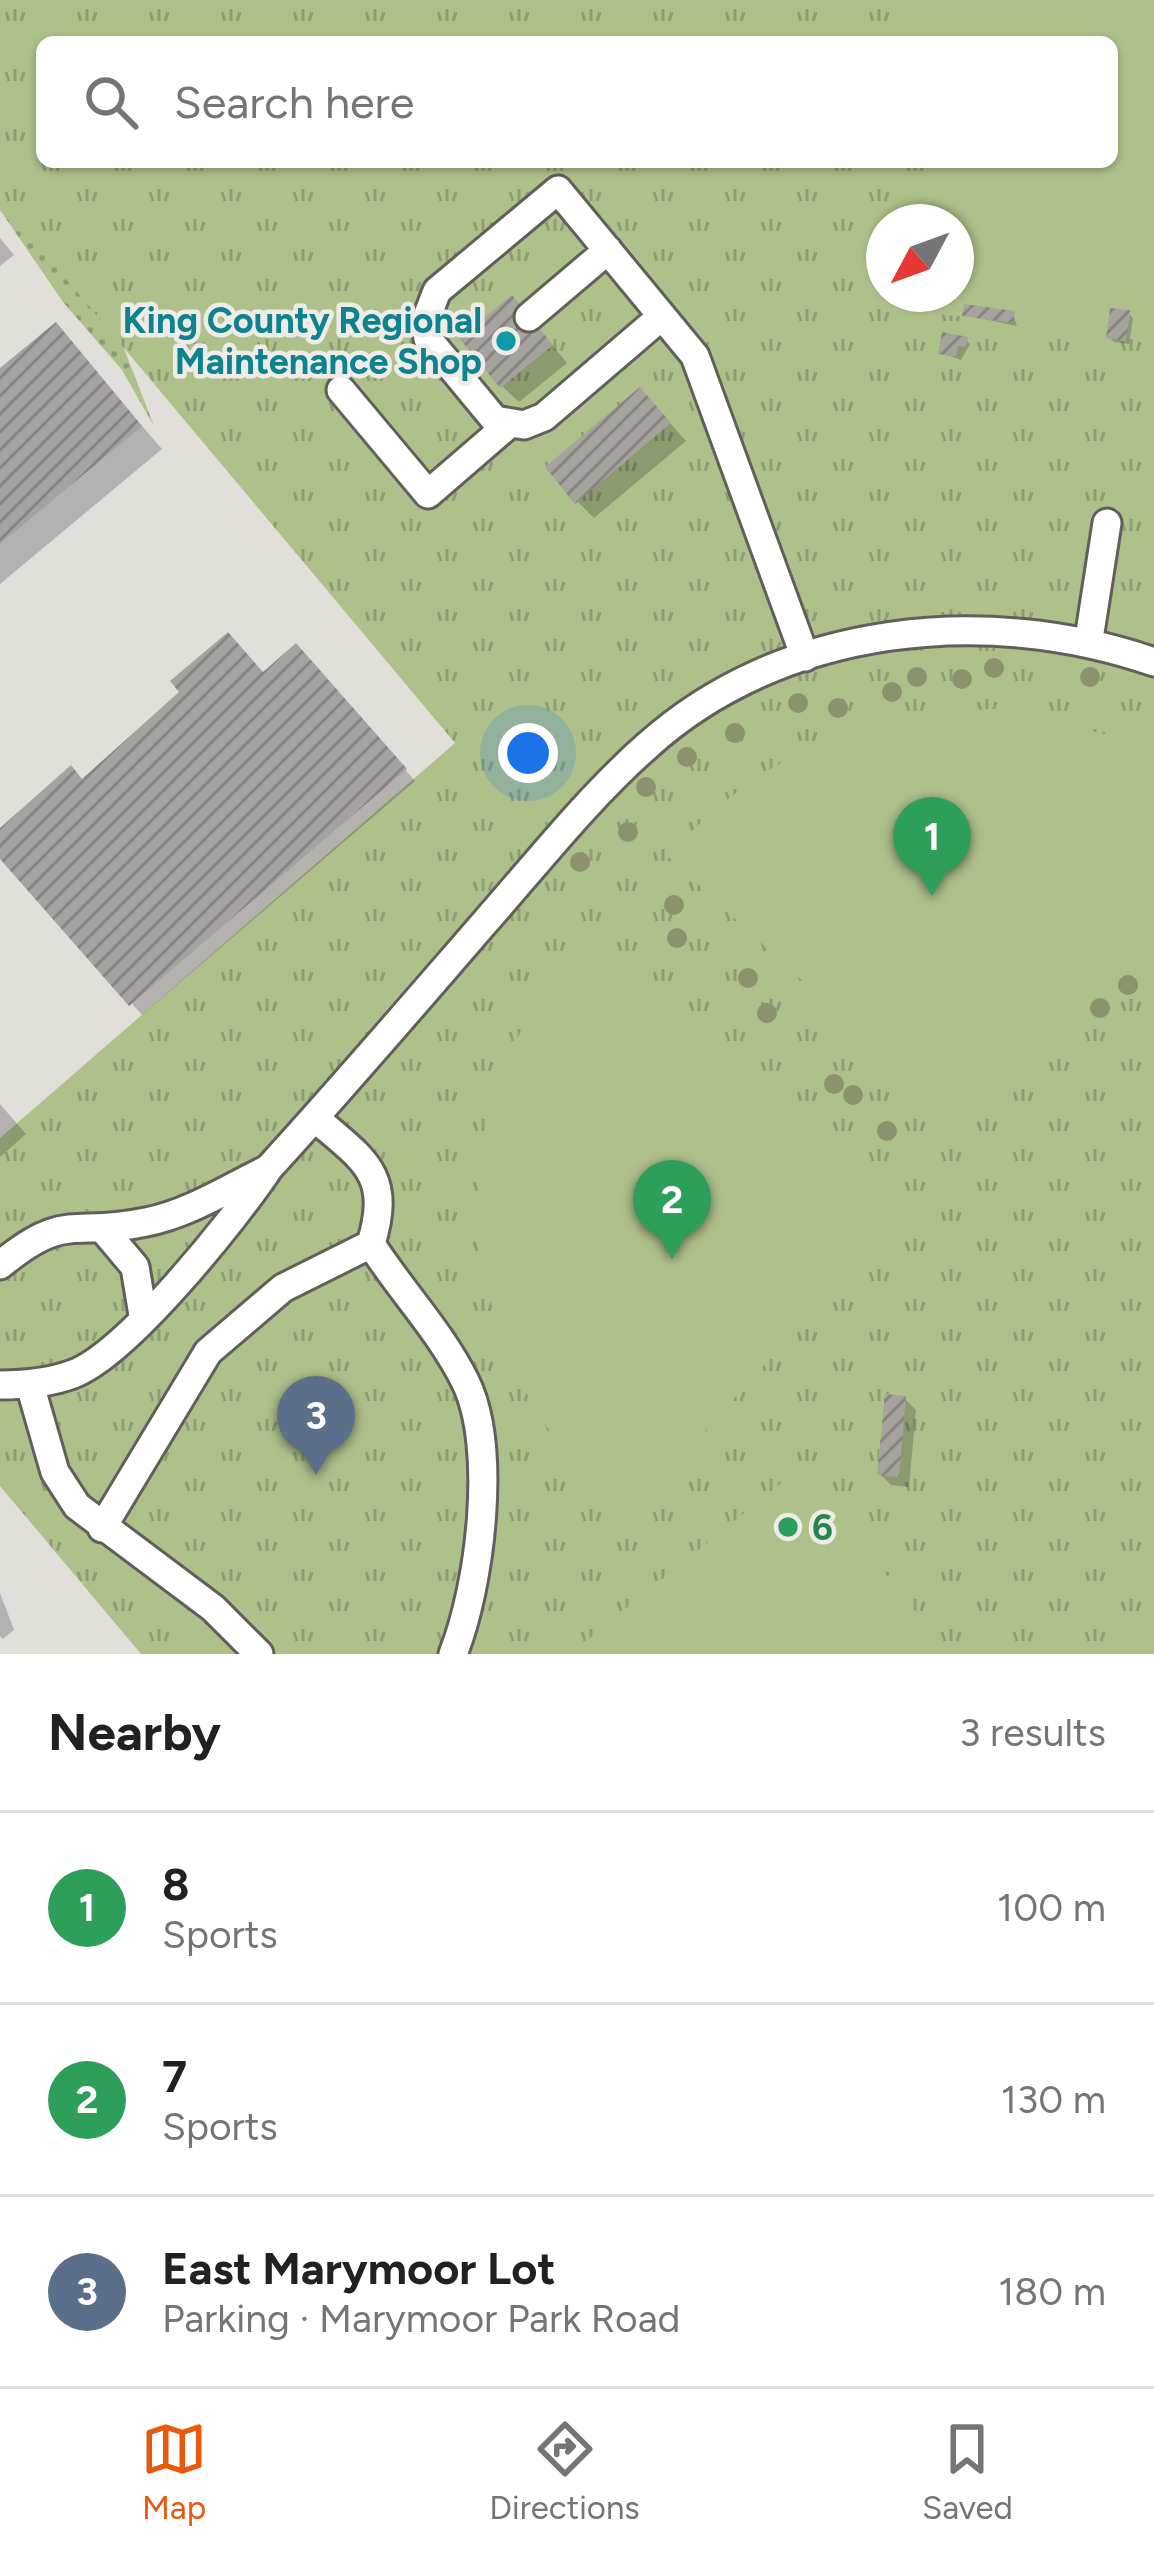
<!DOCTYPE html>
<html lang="en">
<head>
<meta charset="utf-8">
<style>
  :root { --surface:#fff; --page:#f6f6f6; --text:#202124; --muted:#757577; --line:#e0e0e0; --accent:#ea580c }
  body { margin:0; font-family:Figtree,sans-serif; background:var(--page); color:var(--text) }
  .compass { position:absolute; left:866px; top:204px; width:108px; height:108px; border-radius:50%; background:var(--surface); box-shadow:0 3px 9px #0004; rotate:229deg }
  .you { position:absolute; left:528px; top:753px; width:42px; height:42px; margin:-30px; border:9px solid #fff; border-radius:50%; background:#1a73e8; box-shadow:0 0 0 18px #1a73e833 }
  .badge { display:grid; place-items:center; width:78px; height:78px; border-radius:50%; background:var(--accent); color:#fff; font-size:39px; font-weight:700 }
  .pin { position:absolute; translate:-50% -99px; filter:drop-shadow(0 3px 6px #0008) }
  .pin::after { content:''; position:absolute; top:63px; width:42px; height:36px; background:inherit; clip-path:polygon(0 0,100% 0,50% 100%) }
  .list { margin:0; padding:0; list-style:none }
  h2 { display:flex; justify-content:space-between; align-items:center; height:156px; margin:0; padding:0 48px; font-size:51px }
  h2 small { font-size:39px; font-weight:400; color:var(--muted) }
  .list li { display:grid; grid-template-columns:78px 1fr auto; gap:36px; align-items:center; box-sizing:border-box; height:192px; padding:0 48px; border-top:3px solid var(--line) }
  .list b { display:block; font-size:45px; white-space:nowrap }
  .list p { margin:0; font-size:39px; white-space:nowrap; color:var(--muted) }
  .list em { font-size:39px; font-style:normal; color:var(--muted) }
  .icon { flex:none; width:66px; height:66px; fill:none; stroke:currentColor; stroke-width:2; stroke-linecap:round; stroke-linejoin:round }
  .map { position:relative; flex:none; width:1154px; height:1654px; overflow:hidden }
  .search { position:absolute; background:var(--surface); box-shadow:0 3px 9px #0004; left:36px; right:36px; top:36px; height:132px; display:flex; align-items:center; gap:30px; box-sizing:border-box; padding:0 42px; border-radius:18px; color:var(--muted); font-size:45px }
  .sheet { height:732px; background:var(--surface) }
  nav { display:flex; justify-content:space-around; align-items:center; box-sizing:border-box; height:168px; border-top:3px solid var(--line); background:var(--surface); font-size:33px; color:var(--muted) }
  nav a { display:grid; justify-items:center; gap:6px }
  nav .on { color:var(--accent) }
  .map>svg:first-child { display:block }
</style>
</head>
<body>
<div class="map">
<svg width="1154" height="1654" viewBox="0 0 1154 1654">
  <defs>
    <pattern id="grass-dots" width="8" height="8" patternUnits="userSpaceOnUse" patternTransform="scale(3)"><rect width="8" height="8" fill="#afc18b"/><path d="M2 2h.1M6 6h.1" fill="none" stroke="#8f9d72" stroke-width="1.8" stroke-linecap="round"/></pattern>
    <pattern id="park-tufts" width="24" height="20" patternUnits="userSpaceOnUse" patternTransform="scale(3)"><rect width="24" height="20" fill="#afc18b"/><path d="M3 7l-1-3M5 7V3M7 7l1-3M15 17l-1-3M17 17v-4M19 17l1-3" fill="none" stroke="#8f9d72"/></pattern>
    <pattern id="building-hatch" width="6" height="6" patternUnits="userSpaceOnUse" patternTransform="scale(3)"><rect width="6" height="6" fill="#a6a29e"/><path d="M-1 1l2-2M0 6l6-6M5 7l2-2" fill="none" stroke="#878481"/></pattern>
  </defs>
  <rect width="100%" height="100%" fill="#e2deda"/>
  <path fill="url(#grass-dots)" d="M 0,173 L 108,307 L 154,426 L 122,370 L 63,302 L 0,210 Z"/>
  <path fill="url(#park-tufts)" fill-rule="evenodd" d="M 0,0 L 1154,0 L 1154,1654 L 141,1654 L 0,1486 L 0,1138 L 455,743 L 0,200 ZM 42,42 L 1112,42 L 1112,162 L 42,162 ZM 884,222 L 956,222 L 956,294 L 884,294 Z"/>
  <path fill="#afc18b" d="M 934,0 L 1154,0 L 1154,342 L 902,309 L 906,294 L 956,294 L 956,222 L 925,222 L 941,162 L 1112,162 L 1112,42 L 921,42 Z
    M 1004,709 L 1120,738 L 1154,756 L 1154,935 L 985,1116 L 951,1118 L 667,856 C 766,751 860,710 1004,709 Z
    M 594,932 L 891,1197 L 894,1222 L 627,1517 C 470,1381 429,1166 546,988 C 559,968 578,950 594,932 Z
    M 786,1479 L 812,1482 L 950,1654 L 570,1654 Z"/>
  <path fill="#0003" d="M 0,238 L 14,255 L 0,266 Z
    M 1128,313 L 1133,318 L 1129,344 L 1114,342 L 1109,337 Z
    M 1013,314 L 1017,326 L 965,315 Z
    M 528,316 L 567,363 L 519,402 L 502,386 Z
    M 55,326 L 162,449 L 0,584 L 0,372 Z
    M 966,340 L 970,344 L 961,360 L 941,353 Z
    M 657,408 L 686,441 L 594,518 L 578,502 Z
    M 307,657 L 415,781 L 142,1015 L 0,854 L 0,832 L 264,676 Z
    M 0,1104 L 26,1134 L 0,1157 Z
    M 905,1399 L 916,1410 L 909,1487 L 891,1485 L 880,1474 Z
    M 0,1593 L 14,1630 L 3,1639 L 0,1636 Z"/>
  <path fill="url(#building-hatch)" d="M 512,295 L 553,345 L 500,388 L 459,338 Z
    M 964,304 L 1015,311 L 1013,323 L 962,316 Z
    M 1110,308 L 1130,310 L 1126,341 L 1106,338 Z
    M 56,322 L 142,426 L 0,544 L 0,368 Z
    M 942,332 L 968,337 L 966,347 L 958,346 L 956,357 L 938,354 Z
    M 640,387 L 671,423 L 575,504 L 545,467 Z
    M 228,632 L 263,672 L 296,643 L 407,769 L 129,1006 L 0,859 L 0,828 L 71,765 L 82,779 L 179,692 L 170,681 Z
    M 885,1394 L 906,1396 L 899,1477 L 877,1475 Z"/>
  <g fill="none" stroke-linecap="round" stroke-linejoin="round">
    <g stroke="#625f5b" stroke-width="33">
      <path id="minor" d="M 662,316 L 544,417 L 524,425 L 495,420 L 428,339 L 425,322 L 437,291 L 558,190 L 695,356 L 805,657
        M 529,317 L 608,250
        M 341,390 L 428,494 L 508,425
        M 1089,639 L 1107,523
        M 315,1118 C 365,1161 392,1174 371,1244 C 401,1291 440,1331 465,1381 C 498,1447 480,1587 453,1654
        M 103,1229 L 135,1267 L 143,1315
        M 0,1265 C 67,1210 72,1238 146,1222 C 188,1214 227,1189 266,1170
        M 0,1385 C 25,1385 49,1383 73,1374 C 127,1354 235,1219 269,1168 C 343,1087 414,1004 486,921 C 538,862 588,798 647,746 C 782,624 987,604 1154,662
        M 30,1385 L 55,1472 L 77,1506 L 213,1608 L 259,1654
        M 102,1528 L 208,1352 L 283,1288 L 371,1244"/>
    </g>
    <use href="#minor" stroke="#fff" stroke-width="27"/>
  </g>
  <g fill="#8b926e">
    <circle cx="994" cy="668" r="10"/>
    <circle cx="917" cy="677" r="10"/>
    <circle cx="1090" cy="677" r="10"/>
    <circle cx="962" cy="679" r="10"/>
    <circle cx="892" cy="692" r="10"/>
    <circle cx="798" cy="703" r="10"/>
    <circle cx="838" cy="708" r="10"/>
    <circle cx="735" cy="733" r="10"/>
    <circle cx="687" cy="757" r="10"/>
    <circle cx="646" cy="787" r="10"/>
    <circle cx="628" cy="832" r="10"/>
    <circle cx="580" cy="862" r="10"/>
    <circle cx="674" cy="905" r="10"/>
    <circle cx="677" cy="938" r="10"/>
    <circle cx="748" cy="978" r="10"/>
    <circle cx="1128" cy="985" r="10"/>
    <circle cx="1100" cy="1008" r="10"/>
    <circle cx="767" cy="1013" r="10"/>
    <circle cx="834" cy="1084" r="10"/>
    <circle cx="853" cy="1095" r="10"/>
    <circle cx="887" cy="1131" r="10"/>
  </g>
  <circle fill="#0f9aa8" stroke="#efebe7" stroke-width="4.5" cx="506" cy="341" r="12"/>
  <circle fill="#2e9e5b" stroke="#efebe7" stroke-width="4.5" cx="788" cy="1527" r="12"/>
  <g text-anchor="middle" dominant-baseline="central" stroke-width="9" stroke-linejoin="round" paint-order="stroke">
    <g font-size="36" font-weight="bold" fill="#0d838f" stroke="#efebe7" text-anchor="end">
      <text x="482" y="320">King County Regional<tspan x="482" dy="41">Maintenance Shop</tspan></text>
    </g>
    <g font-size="36" font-weight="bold" fill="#27864d" stroke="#efebe7" text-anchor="start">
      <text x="812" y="1527">6</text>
    </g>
  </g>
</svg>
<svg class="compass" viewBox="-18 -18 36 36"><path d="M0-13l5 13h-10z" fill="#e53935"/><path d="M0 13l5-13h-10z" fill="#757577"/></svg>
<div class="you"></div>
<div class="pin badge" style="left:932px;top:896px;background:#2e9e5b">1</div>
<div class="pin badge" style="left:672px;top:1259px;background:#2e9e5b">2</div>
<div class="pin badge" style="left:316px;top:1475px;background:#5c6f8a">3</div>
<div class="search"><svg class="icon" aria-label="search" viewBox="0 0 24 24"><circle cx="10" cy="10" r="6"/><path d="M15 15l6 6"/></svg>Search here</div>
</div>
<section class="sheet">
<h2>Nearby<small>3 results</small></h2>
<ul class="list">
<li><span class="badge" style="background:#2e9e5b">1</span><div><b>8</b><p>Sports</p></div><em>100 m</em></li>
<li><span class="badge" style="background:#2e9e5b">2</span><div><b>7</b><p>Sports</p></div><em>130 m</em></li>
<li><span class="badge" style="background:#5c6f8a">3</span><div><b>East Marymoor Lot</b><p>Parking · Marymoor Park Road</p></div><em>180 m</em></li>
</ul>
</section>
<nav>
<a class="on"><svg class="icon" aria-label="map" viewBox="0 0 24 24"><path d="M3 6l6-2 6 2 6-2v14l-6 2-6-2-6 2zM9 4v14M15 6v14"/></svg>Map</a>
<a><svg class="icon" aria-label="directions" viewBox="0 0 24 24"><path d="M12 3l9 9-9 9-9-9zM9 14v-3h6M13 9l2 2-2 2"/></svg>Directions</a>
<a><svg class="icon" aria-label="saved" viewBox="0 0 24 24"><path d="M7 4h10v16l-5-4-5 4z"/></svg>Saved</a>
</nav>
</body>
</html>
